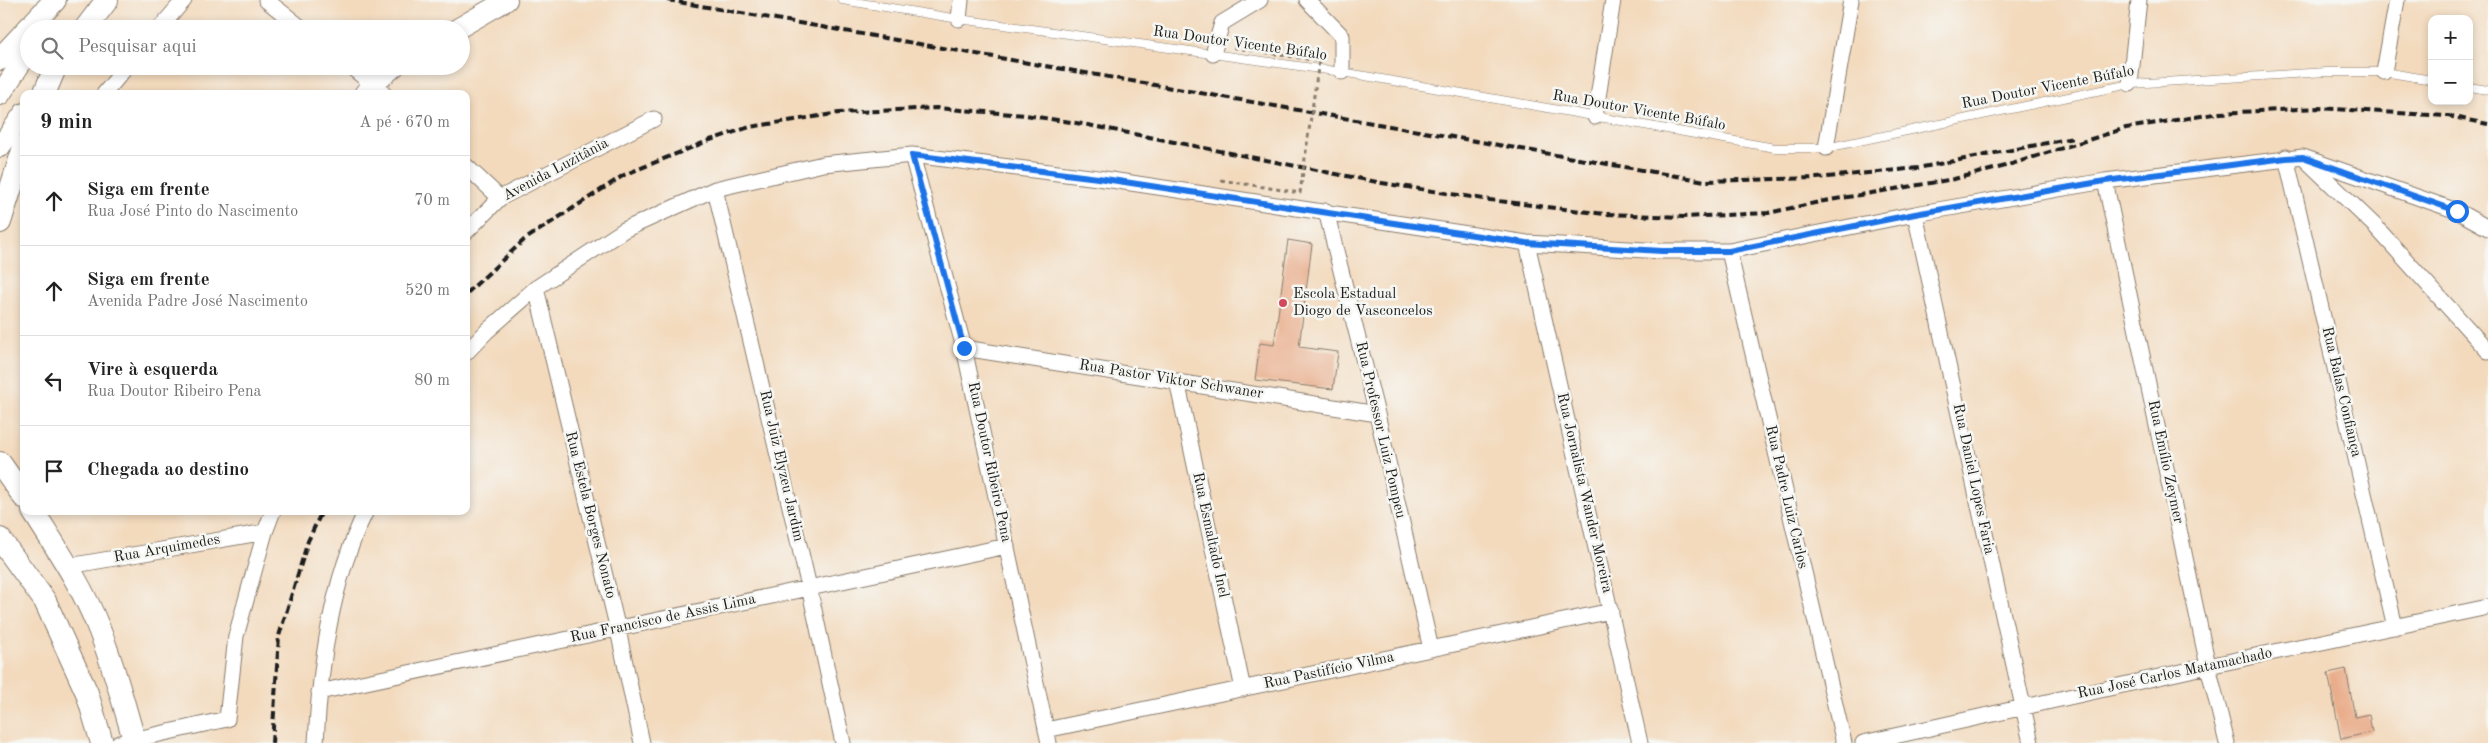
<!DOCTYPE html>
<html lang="pt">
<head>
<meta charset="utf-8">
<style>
  :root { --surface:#fff; --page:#f6f6f6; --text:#222; --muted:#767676; --line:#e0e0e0 }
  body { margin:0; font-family:"Old Standard TT",serif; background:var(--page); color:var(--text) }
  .controls { position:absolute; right:15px; top:15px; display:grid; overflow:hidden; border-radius:10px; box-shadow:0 2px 8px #0003 }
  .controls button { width:45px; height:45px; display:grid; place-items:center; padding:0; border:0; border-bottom:1px solid var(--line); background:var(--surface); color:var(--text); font:25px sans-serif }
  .stop { position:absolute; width:15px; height:15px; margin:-11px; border:4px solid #1a73e8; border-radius:50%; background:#fff }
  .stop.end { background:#1a73e8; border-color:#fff; box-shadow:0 1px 5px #0008 }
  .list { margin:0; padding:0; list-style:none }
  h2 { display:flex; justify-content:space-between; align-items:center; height:65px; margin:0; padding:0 20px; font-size:21px }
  h2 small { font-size:16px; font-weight:400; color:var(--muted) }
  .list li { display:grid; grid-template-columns:32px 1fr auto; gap:15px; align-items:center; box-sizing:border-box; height:90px; padding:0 20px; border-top:1px solid var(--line) }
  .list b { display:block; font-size:19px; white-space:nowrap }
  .list p { margin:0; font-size:16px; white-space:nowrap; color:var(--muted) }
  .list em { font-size:16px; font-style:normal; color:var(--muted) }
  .icon { flex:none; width:28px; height:28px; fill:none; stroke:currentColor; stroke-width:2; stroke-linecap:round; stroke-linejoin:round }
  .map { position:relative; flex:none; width:2488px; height:743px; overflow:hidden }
  .search { position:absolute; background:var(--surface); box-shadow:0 2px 8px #0003; left:20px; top:20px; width:450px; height:55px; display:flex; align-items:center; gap:12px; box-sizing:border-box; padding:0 18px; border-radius:28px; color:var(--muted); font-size:19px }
  .panel { position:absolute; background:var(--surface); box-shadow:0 2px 8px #0003; left:20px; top:90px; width:450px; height:425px; border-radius:10px }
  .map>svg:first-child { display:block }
</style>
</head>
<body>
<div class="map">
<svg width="2488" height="743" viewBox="0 0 2488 743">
  <rect width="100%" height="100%" fill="#f6f6f2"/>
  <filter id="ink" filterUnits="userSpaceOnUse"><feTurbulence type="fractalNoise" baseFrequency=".02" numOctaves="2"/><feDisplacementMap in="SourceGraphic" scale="10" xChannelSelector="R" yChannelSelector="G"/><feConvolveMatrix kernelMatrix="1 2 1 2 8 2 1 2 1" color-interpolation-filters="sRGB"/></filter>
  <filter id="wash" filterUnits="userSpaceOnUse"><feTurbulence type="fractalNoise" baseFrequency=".0096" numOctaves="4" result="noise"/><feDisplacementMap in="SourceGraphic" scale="20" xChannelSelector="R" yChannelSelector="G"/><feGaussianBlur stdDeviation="1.12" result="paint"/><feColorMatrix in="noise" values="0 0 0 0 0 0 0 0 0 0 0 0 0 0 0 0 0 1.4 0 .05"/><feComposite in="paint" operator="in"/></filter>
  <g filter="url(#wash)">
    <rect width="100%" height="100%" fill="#f3dabd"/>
    <g id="blocks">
      <path fill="#e9ad8b" d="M 1288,240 L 1312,244 L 1299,347 L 1338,352 L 1333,389 L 1255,380 L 1260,343 L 1274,345 Z
        M 2346,669 L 2355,717 L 2369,714 L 2372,732 L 2341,739 L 2328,673 Z"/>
    </g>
  </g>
  <g filter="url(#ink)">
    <use href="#blocks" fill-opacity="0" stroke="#887b6c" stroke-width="1"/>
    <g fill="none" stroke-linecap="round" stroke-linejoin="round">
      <g stroke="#887b6c" stroke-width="9">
        <path id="service" d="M 842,0 L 959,19 L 1342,72 L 1775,148 L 1826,148 L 2130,84 L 2327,72 L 2384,72 L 2432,80
          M 2469,87 L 2488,90"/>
      </g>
      <g stroke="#887b6c" stroke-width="17">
        <path id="minor" d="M 266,0 L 303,29
          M 1307,0 L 1342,36 L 1342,72
          M 959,19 L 961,0
          M 159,29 L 184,0
          M 1213,54 L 1222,23 L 1260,0
          M 350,66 L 384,94
          M 2384,72 L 2397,0
          M 2130,84 L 2139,0
          M 104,94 L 127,66
          M 1595,117 L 1613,0
          M 1826,148 L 1851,0
          M 912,155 L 964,348 L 1049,743
          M 2286,157 L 2395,627
          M 2306,160 L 2375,226 L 2488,351
          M 466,166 L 500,198
          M 2105,181 L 2208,666 L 2227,743
          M 715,189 L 809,587 L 843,743
          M 1326,211 L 1377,414 L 1431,649
          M 1915,214 L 2031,743
          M 466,232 L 500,198 L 654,119
          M 1527,243 L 1640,743
          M 1729,251 L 1844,743
          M 536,288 L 618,630 L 642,743
          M 964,348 L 1377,414
          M 466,353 L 487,331 L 536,288 L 624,230 L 715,189 L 823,164 L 912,155 L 1098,178 L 1527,243 L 1662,251 L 1729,251 L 1915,214 L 2105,181 L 2303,157 L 2457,211 L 2488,228
          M 1177,381 L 1243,689
          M 69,566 L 265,532
          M 319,692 L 1007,546
          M 1046,730 L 1611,611
          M 119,743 L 227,719 L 236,636 L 265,532 L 273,511
          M 316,743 C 320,665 331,582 366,511
          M 1863,743 L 2208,666 L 2488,607"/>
      </g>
      <g stroke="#887b6c" stroke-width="22">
        <path id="tertiary" d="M 457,29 L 507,0
          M 364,94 L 373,84 L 395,66
          M 0,95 L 29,51
          M 0,147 L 24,113"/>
      </g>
      <g stroke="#887b6c" stroke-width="24">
        <path id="secondary" d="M 85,29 L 107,0
          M 0,59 L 55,0
          M 44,94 L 56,66
          M 0,222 L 24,147
          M 0,463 L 24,497
          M 33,511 C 57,549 83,587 99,629 C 114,666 124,705 135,743
          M 0,539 L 45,601 L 87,693 L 102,743"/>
      </g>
      <use href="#service" stroke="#fff" stroke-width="8"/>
      <use href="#minor" stroke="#fff" stroke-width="15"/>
      <use href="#tertiary" stroke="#fff" stroke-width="20"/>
      <use href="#secondary" stroke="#fff" stroke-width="22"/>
      <path stroke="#1c1c1c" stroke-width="4" stroke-dasharray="8 4" stroke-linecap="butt" d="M 667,0 L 1705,181 L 1817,178 L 1918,168 L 2073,138
        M 466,294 L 524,240 L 624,175 L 710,140 L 750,127 L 839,113 L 936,108 L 1025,115 L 1083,124 L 1382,183 L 1490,200 L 1605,214 L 1683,217 L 1768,213 L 1824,201 L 1954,179 L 2002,167 L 2126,128 L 2220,113 L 2318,108 L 2448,116 L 2488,124
        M 272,743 L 279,636 L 308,541 L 322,511"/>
      <path stroke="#887b6c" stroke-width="3" stroke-dasharray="4 4" stroke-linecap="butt" d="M 1221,180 L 1300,193 L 1319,61 L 1230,47"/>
    </g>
  </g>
  <g fill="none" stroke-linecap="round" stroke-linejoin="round" filter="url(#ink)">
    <path stroke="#1a73e8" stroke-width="6" d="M 964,348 L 912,155 L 1098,178 L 1526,243 L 1662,251 L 1729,251 L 1915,214 L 2105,181 L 2286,158 L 2303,157 L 2457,211"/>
  </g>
  <circle fill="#d1495b" stroke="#f6f6f2" stroke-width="2" cx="1283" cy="303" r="5"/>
  <g text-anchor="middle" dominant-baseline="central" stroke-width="5" stroke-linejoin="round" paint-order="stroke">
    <g font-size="15" fill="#1c1c1c" stroke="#f6f6f2">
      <text transform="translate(1240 44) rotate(8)">Rua Doutor Vicente Búfalo</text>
      <text transform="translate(2048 88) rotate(-11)">Rua Doutor Vicente Búfalo</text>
      <text transform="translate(1639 111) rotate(10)">Rua Doutor Vicente Búfalo</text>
      <text transform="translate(556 170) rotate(-28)">Avenida Luzitânia</text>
      <text transform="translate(1171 380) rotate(9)">Rua Pastor Viktor Schwaner</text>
      <text transform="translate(2341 392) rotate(77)">Rua Balas Confiança</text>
      <text transform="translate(1380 430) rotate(77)">Rua Professor Luiz Pompeu</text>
      <text transform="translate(989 462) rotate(78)">Rua Doutor Ribeiro Pena</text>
      <text transform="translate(2165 462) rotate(78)">Rua Emílio Zeymer</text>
      <text transform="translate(781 466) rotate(77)">Rua Juiz Elyzeu Jardim</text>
      <text transform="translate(1973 479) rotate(78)">Rua Daniel Lopes Faria</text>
      <text transform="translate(1584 493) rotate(77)">Rua Jornalista Wander Moreira</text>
      <text transform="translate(1786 497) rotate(77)">Rua Padre Luiz Carlos</text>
      <text transform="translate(590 515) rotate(76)">Rua Estela Borges Nonato</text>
      <text transform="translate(1210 535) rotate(78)">Rua Esmaltado Inel</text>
      <text transform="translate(167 549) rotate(-10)">Rua Arquimedes</text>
      <text transform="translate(663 619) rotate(-12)">Rua Francisco de Assis Lima</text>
      <text transform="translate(1329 671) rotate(-12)">Rua Pastifício Vilma</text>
      <text transform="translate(2175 674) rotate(-12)">Rua José Carlos Matamachado</text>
    </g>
    <g font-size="15" fill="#1c1c1c" stroke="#f6f6f2" text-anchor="start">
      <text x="1293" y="294">Escola Estadual<tspan x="1293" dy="17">Diogo de Vasconcelos</tspan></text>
    </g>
  </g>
</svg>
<div class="controls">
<button>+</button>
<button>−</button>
</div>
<div class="stop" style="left:2457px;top:211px"></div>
<div class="stop end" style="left:964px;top:348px"></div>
<div class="search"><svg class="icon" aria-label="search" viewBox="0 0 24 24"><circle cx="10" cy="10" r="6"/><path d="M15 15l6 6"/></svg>Pesquisar aqui</div>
<section class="panel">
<h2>9 min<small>A pé · 670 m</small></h2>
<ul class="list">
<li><svg class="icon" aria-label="ahead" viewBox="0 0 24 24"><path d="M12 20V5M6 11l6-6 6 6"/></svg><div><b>Siga em frente</b><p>Rua José Pinto do Nascimento</p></div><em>70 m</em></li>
<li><svg class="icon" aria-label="ahead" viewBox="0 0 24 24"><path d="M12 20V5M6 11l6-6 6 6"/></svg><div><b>Siga em frente</b><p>Avenida Padre José Nascimento</p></div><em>520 m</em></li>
<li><svg class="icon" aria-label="left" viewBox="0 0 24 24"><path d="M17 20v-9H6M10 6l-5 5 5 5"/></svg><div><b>Vire à esquerda</b><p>Rua Doutor Ribeiro Pena</p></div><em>80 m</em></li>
<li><svg class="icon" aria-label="arrive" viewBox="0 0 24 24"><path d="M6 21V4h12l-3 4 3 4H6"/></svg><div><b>Chegada ao destino</b></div></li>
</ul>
</section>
</div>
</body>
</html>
